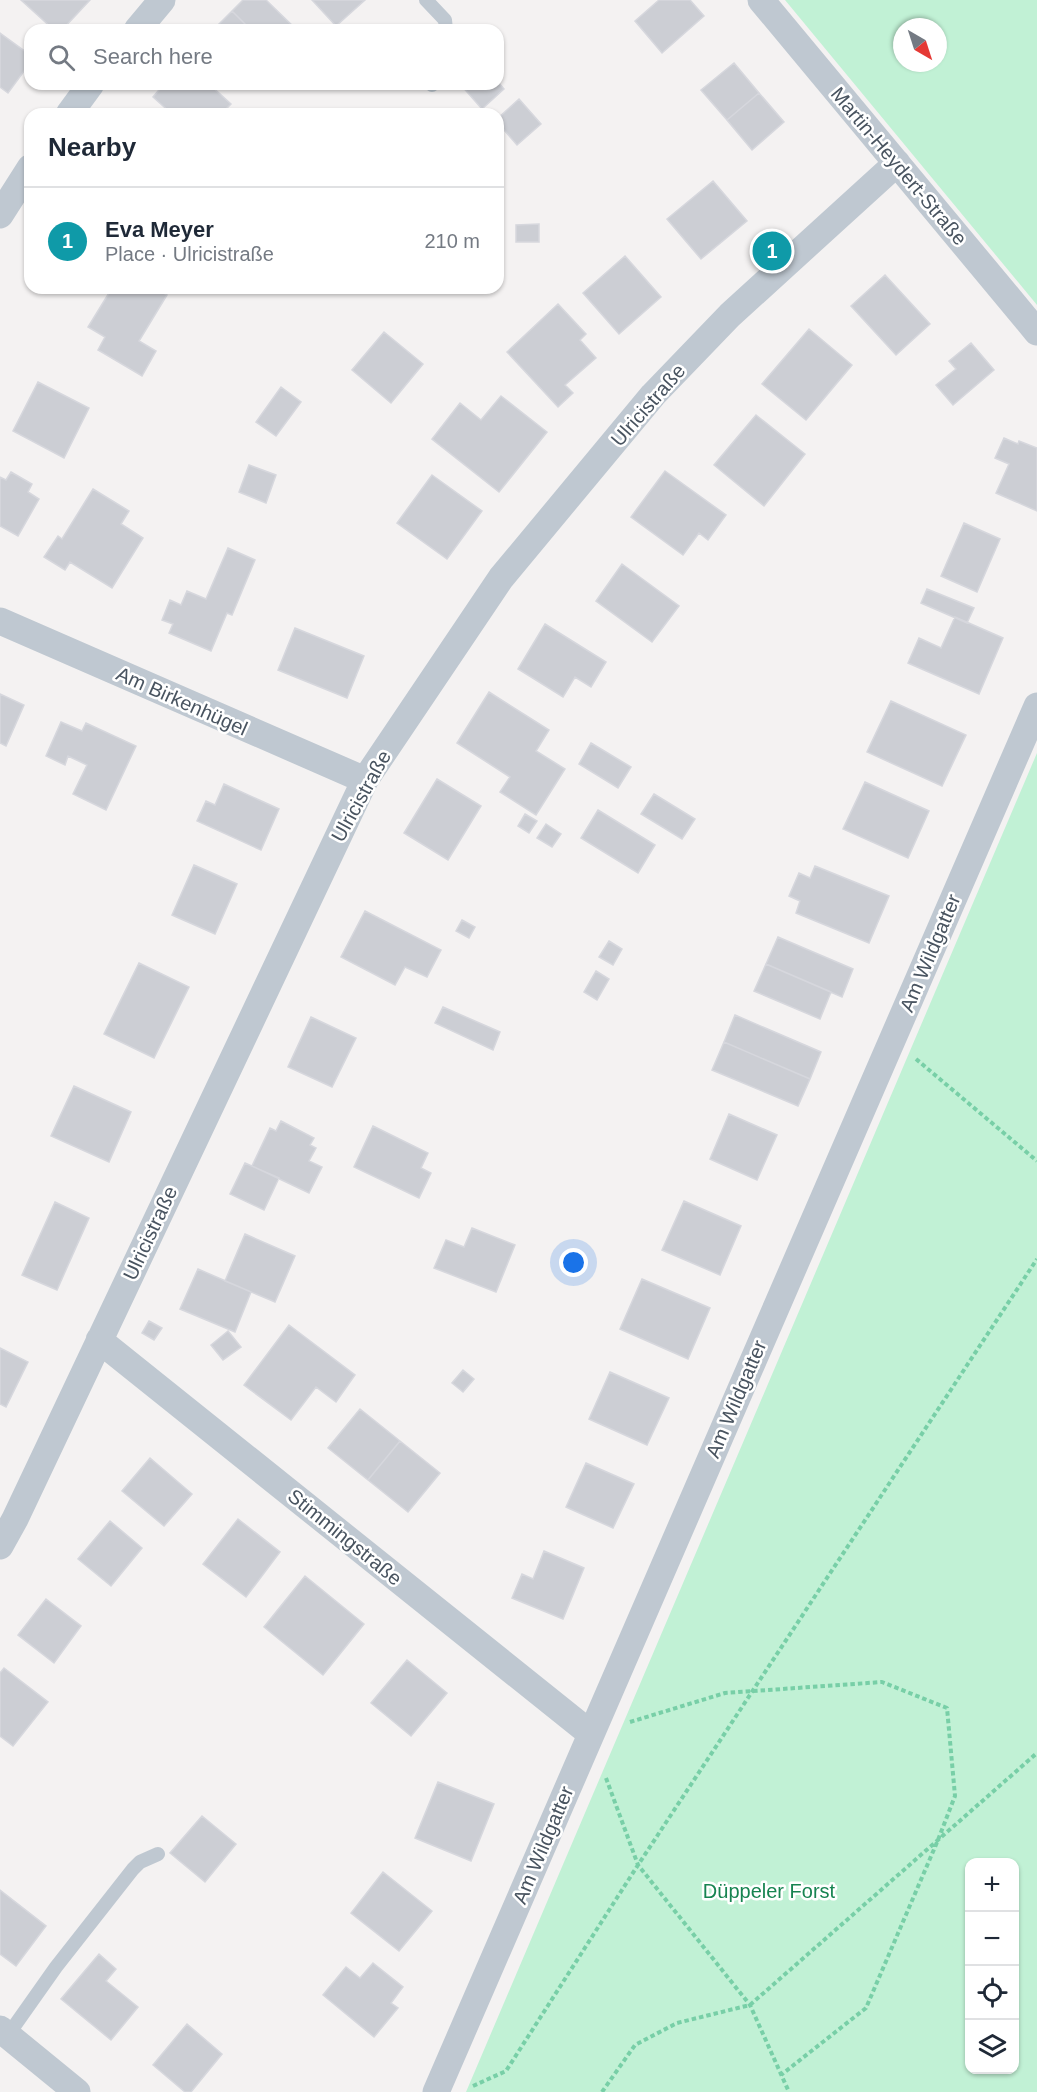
<!DOCTYPE html>
<html lang="en">
<head>
<meta charset="utf-8">
<style>
  :root { --surface:#fff; --page:#f6f6f7; --text:#1f2937; --muted:#747a83; --line:#e0e1e3; --accent:#186ce8 }
  body { margin:0; font-family:Arial,sans-serif; background:var(--page); color:var(--text) }
  .controls { position:absolute; right:18px; bottom:18px; display:grid; overflow:hidden; border-radius:12px; box-shadow:0 2px 4px #0004 }
  .controls button { width:54px; height:54px; display:grid; place-items:center; padding:0; border:0; border-bottom:2px solid var(--line); background:var(--surface); color:var(--text); font:30px sans-serif }
  .compass { position:absolute; left:893px; top:18px; width:54px; height:54px; border-radius:50%; background:var(--surface); box-shadow:0 2px 4px #0004; rotate:141deg }
  .you { position:absolute; left:574px; top:1263px; width:21px; height:21px; margin:-15px; border:4px solid #fff; border-radius:50%; background:#1a73e8; box-shadow:0 0 0 9px #1a73e833 }
  .badge { display:grid; place-items:center; width:39px; height:39px; border-radius:50%; background:var(--accent); color:#fff; font-size:20px; font-weight:700 }
  .pin { position:absolute; translate:-50% -50%; border:3px solid #fff; box-shadow:0 2px 6px #0006 }
  .list { margin:0; padding:0; list-style:none }
  h2 { display:flex; justify-content:space-between; align-items:center; height:78px; margin:0; padding:0 24px; font-size:26px }
  h2 small { font-size:20px; font-weight:400; color:var(--muted) }
  .list li { display:grid; grid-template-columns:39px 1fr auto; gap:18px; align-items:center; box-sizing:border-box; height:108px; padding:0 24px; border-top:2px solid var(--line) }
  .list b { display:block; font-size:22px; white-space:nowrap }
  .list p { margin:0; font-size:20px; white-space:nowrap; color:var(--muted) }
  .list em { font-size:20px; font-style:normal; color:var(--muted) }
  .icon { flex:none; width:33px; height:33px; fill:none; stroke:currentColor; stroke-width:2; stroke-linecap:round; stroke-linejoin:round }
  .map { position:relative; flex:none; width:1037px; height:2092px; overflow:hidden }
  .search { position:absolute; background:var(--surface); box-shadow:0 2px 4px #0004; left:24px; top:24px; width:480px; height:66px; display:flex; align-items:center; gap:15px; box-sizing:border-box; padding:0 21px; border-radius:18px; color:var(--muted); font-size:22px }
  .panel { position:absolute; background:var(--surface); box-shadow:0 2px 4px #0004; left:24px; top:108px; width:480px; height:186px; border-radius:18px }
  .map>svg:first-child { display:block }
</style>
</head>
<body>
<div class="map">
<svg width="1037" height="2092" viewBox="0 0 1037 2092">
  <rect width="100%" height="100%" fill="#f4f2f2"/>
  <path fill="#c1f1d5" fill-rule="evenodd" d="M 785,0 L 1037,0 L 1037,305 ZM 902,27 L 938,27 L 938,63 L 902,63 Z
    M 1037,753 L 1037,2092 L 466,2092 ZM 970,1862 L 1014,1862 L 1014,2070 L 970,2070 Z"/>
  <path fill="#ccced4" stroke="#d6d7dd" stroke-width="1.5" d="M 21,0 L 90,0 L 62,30 L 54,30 Z
    M 243,0 L 266,0 L 297,30 L 251,30 L 232,11 Z
    M 312,0 L 365,0 L 336,26 Z
    M 659,0 L 690,0 L 704,16 L 662,53 L 635,21 Z
    M 232,11 L 251,30 L 213,30 Z
    M 0,33 L 30,55 L 30,63 L 8,93 L 0,87 Z
    M 734,63 L 759,93 L 727,120 L 701,90 Z
    M 498,82 L 504,89 L 482,109 L 460,84 L 498,84 Z
    M 164,84 L 209,84 L 231,104 L 221,114 L 172,114 L 153,97 Z
    M 759,93 L 784,122 L 752,150 L 727,120 Z
    M 519,99 L 541,124 L 517,145 L 498,123 L 498,118 Z
    M 713,181 L 747,221 L 701,259 L 667,219 Z
    M 539,224 L 539,242 L 516,242 L 516,225 Z
    M 625,256 L 661,297 L 619,334 L 583,293 Z
    M 885,275 L 930,324 L 896,355 L 851,306 Z
    M 112,288 L 155,288 L 167,295 L 139,341 L 156,351 L 142,376 L 98,350 L 105,337 L 88,327 Z
    M 558,304 L 586,334 L 580,340 L 596,358 L 565,385 L 573,393 L 558,407 L 507,352 Z
    M 809,329 L 852,365 L 806,420 L 762,384 Z
    M 384,332 L 423,364 L 391,403 L 352,370 Z
    M 971,343 L 994,370 L 953,405 L 936,385 L 956,369 L 949,361 Z
    M 38,382 L 89,408 L 64,458 L 13,431 Z
    M 281,387 L 301,402 L 276,436 L 256,422 Z
    M 501,396 L 547,432 L 499,492 L 432,439 L 460,403 L 481,420 Z
    M 756,415 L 805,454 L 764,506 L 714,465 Z
    M 1004,438 L 1018,444 L 1019,441 L 1037,448 L 1037,511 L 996,493 L 1009,464 L 995,458 Z
    M 249,465 L 276,475 L 266,503 L 239,492 Z
    M 665,471 L 726,515 L 708,540 L 699,533 L 683,555 L 631,517 Z
    M 11,472 L 32,484 L 28,492 L 39,499 L 18,536 L 0,526 L 0,477 L 6,480 Z
    M 432,475 L 482,511 L 447,559 L 397,523 Z
    M 93,489 L 129,511 L 121,524 L 143,538 L 112,588 L 70,562 L 65,570 L 44,557 L 58,536 L 62,539 Z
    M 964,523 L 1000,539 L 977,592 L 941,576 Z
    M 228,548 L 255,560 L 232,615 L 227,613 L 211,651 L 169,633 L 173,624 L 162,620 L 170,600 L 181,605 L 187,591 L 206,599 Z
    M 622,564 L 679,606 L 652,642 L 596,601 Z
    M 927,589 L 974,608 L 967,623 L 921,603 Z
    M 955,617 L 1003,638 L 979,694 L 908,663 L 919,638 L 941,648 Z
    M 545,624 L 606,662 L 591,687 L 575,677 L 563,697 L 518,669 Z
    M 295,628 L 364,656 L 347,698 L 278,670 Z
    M 489,692 L 549,730 L 536,751 L 565,769 L 536,815 L 500,792 L 510,777 L 457,743 Z
    M 0,694 L 24,705 L 6,746 L 0,743 Z
    M 891,701 L 966,735 L 942,786 L 867,752 Z
    M 61,722 L 82,731 L 86,723 L 136,746 L 106,810 L 73,794 L 87,765 L 68,756 L 65,765 L 46,756 Z
    M 591,743 L 631,767 L 618,788 L 579,764 Z
    M 437,779 L 481,806 L 448,860 L 404,833 Z
    M 865,782 L 929,811 L 908,858 L 843,829 Z
    M 224,784 L 279,809 L 261,850 L 197,821 L 206,801 L 215,805 Z
    M 654,794 L 695,819 L 682,839 L 641,814 Z
    M 598,810 L 655,845 L 638,873 L 581,838 Z
    M 525,814 L 537,821 L 529,833 L 518,826 Z
    M 546,824 L 561,834 L 552,847 L 537,838 Z
    M 194,865 L 237,884 L 215,934 L 172,915 Z
    M 815,866 L 889,896 L 869,943 L 796,913 L 800,901 L 789,896 L 799,873 L 810,878 Z
    M 365,911 L 441,950 L 427,977 L 405,967 L 395,985 L 341,957 Z
    M 462,920 L 475,927 L 469,938 L 456,931 Z
    M 778,937 L 853,969 L 842,997 L 766,964 Z
    M 609,941 L 622,949 L 613,965 L 599,957 Z
    M 139,963 L 189,987 L 154,1058 L 104,1034 Z
    M 766,964 L 831,992 L 820,1019 L 754,991 Z
    M 596,971 L 609,979 L 597,1000 L 584,992 Z
    M 443,1007 L 500,1032 L 493,1050 L 435,1023 Z
    M 735,1015 L 821,1052 L 810,1079 L 724,1042 Z
    M 311,1017 L 356,1038 L 332,1087 L 288,1067 Z
    M 724,1042 L 810,1079 L 798,1106 L 712,1070 Z
    M 74,1086 L 131,1112 L 109,1162 L 51,1136 Z
    M 729,1114 L 777,1135 L 757,1180 L 710,1159 Z
    M 281,1121 L 314,1138 L 310,1145 L 316,1148 L 309,1161 L 322,1167 L 309,1193 L 252,1166 L 270,1128 L 276,1131 Z
    M 373,1126 L 428,1153 L 421,1168 L 431,1173 L 419,1198 L 354,1167 Z
    M 245,1163 L 279,1178 L 264,1210 L 230,1194 Z
    M 684,1201 L 741,1226 L 720,1275 L 662,1250 Z
    M 55,1202 L 89,1218 L 57,1290 L 22,1275 Z
    M 472,1228 L 515,1245 L 496,1292 L 434,1268 L 446,1240 L 464,1247 Z
    M 245,1234 L 295,1256 L 275,1302 L 225,1281 Z
    M 198,1269 L 251,1292 L 235,1332 L 180,1309 Z
    M 642,1279 L 710,1308 L 688,1359 L 620,1329 Z
    M 149,1321 L 162,1328 L 154,1340 L 142,1333 Z
    M 289,1325 L 355,1375 L 336,1402 L 316,1387 L 291,1420 L 244,1385 Z
    M 228,1331 L 241,1347 L 223,1360 L 211,1345 Z
    M 0,1348 L 28,1362 L 6,1407 L 0,1404 Z
    M 463,1370 L 474,1379 L 463,1392 L 452,1383 Z
    M 610,1372 L 669,1398 L 647,1445 L 589,1419 Z
    M 360,1409 L 400,1441 L 368,1480 L 328,1448 Z
    M 400,1441 L 440,1473 L 408,1512 L 368,1480 Z
    M 150,1458 L 192,1494 L 164,1526 L 122,1491 Z
    M 586,1463 L 634,1484 L 613,1528 L 566,1507 Z
    M 238,1519 L 280,1552 L 246,1597 L 203,1564 Z
    M 110,1521 L 142,1548 L 111,1586 L 78,1559 Z
    M 544,1551 L 584,1568 L 563,1619 L 512,1598 L 522,1574 L 533,1579 Z
    M 305,1576 L 364,1624 L 323,1675 L 264,1627 Z
    M 46,1599 L 81,1626 L 54,1663 L 18,1635 Z
    M 407,1660 L 447,1693 L 411,1736 L 371,1703 Z
    M 4,1668 L 48,1702 L 13,1746 L 0,1736 L 0,1673 Z
    M 438,1782 L 494,1804 L 471,1861 L 415,1838 Z
    M 202,1816 L 236,1844 L 205,1882 L 170,1853 Z
    M 383,1872 L 432,1911 L 399,1951 L 351,1913 Z
    M 0,1890 L 46,1926 L 16,1966 L 0,1954 Z
    M 99,1954 L 116,1969 L 106,1981 L 138,2007 L 111,2040 L 61,1999 Z
    M 373,1963 L 403,1987 L 391,2003 L 398,2008 L 374,2037 L 323,1995 L 346,1967 L 360,1978 Z
    M 187,2024 L 222,2054 L 191,2092 L 185,2092 L 153,2065 Z"/>
  <g fill="none" stroke-linecap="round" stroke-linejoin="round">
    <path stroke="#78cfa7" stroke-width="4" stroke-dasharray="4.5 3" stroke-linecap="butt" d="M 916,1059 L 1037,1161
      M 630,1722 L 725,1693 L 882,1682 L 947,1708 L 955,1796 L 938,1840 L 866,2008 L 781,2075
      M 606,1778 L 638,1865 L 750,2005 L 789,2092
      M 473,2086 L 506,2071 L 638,1865 L 1037,1259
      M 602,2092 L 635,2045 L 677,2023 L 750,2005 L 1037,1753"/>
    <path stroke="#bfc8d1" stroke-width="14" d="M 426,0 L 445,20 L 446,30
      M 432,85 L 433,84
      M 8,2035 L 56,1967 L 133,1869 L 140,1862 L 158,1854"/>
    <path stroke="#bfc8d1" stroke-width="27" d="M 761,0 L 1037,332
      M 137,30 L 162,0
      M 69,114 L 91,84
      M 0,215 L 30,168
      M 0,621 L 365,780
      M 99,1340 L 591,1734
      M 0,1546 L 15,1519 L 365,780 L 501,578 L 653,395 L 730,315 L 897,163
      M 0,2029 L 77,2092
      M 436,2092 L 1037,706"/>
  </g>
  <g text-anchor="middle" dominant-baseline="central" stroke-width="5" stroke-linejoin="round" paint-order="stroke">
    <g font-size="20" fill="#495460" stroke="#fff">
      <text transform="translate(899 166) rotate(50)">Martin-Heydert-Straße</text>
      <text transform="translate(648 405) rotate(-49)">Ulricistraße</text>
      <text transform="translate(182 701) rotate(24)">Am Birkenhügel</text>
      <text transform="translate(361 796) rotate(-61)">Ulricistraße</text>
      <text transform="translate(930 953) rotate(-67)">Am Wildgatter</text>
      <text transform="translate(150 1233) rotate(-65)">Ulricistraße</text>
      <text transform="translate(736 1399) rotate(-67)">Am Wildgatter</text>
      <text transform="translate(345 1537) rotate(39)">Stimmingstraße</text>
      <text transform="translate(543 1845) rotate(-67)">Am Wildgatter</text>
    </g>
    <g font-size="20" fill="#178451" stroke="#fff">
      <text x="769" y="1891">Düppeler Forst</text>
    </g>
  </g>
</svg>
<div class="controls">
<button>+</button>
<button>−</button>
<button><svg class="icon" aria-label="locate" viewBox="0 0 24 24"><circle cx="12" cy="12" r="6"/><path d="M12 2v4M12 18v4M2 12h4M18 12h4"/></svg></button>
<button><svg class="icon" aria-label="layers" viewBox="0 0 24 24"><path d="M12 4l9 5-9 5-9-5zM3 14l9 5 9-5"/></svg></button>
</div>
<svg class="compass" viewBox="-18 -18 36 36"><path d="M0-13l5 13h-10z" fill="#e53935"/><path d="M0 13l5-13h-10z" fill="#747a83"/></svg>
<div class="you"></div>
<div class="pin badge" style="left:772px;top:251px;background:#0f9aa8">1</div>
<div class="search"><svg class="icon" aria-label="search" viewBox="0 0 24 24"><circle cx="10" cy="10" r="6"/><path d="M15 15l6 6"/></svg>Search here</div>
<section class="panel">
<h2>Nearby<small></small></h2>
<ul class="list">
<li><span class="badge" style="background:#0f9aa8">1</span><div><b>Eva Meyer</b><p>Place · Ulricistraße</p></div><em>210 m</em></li>
</ul>
</section>
</div>
</body>
</html>
